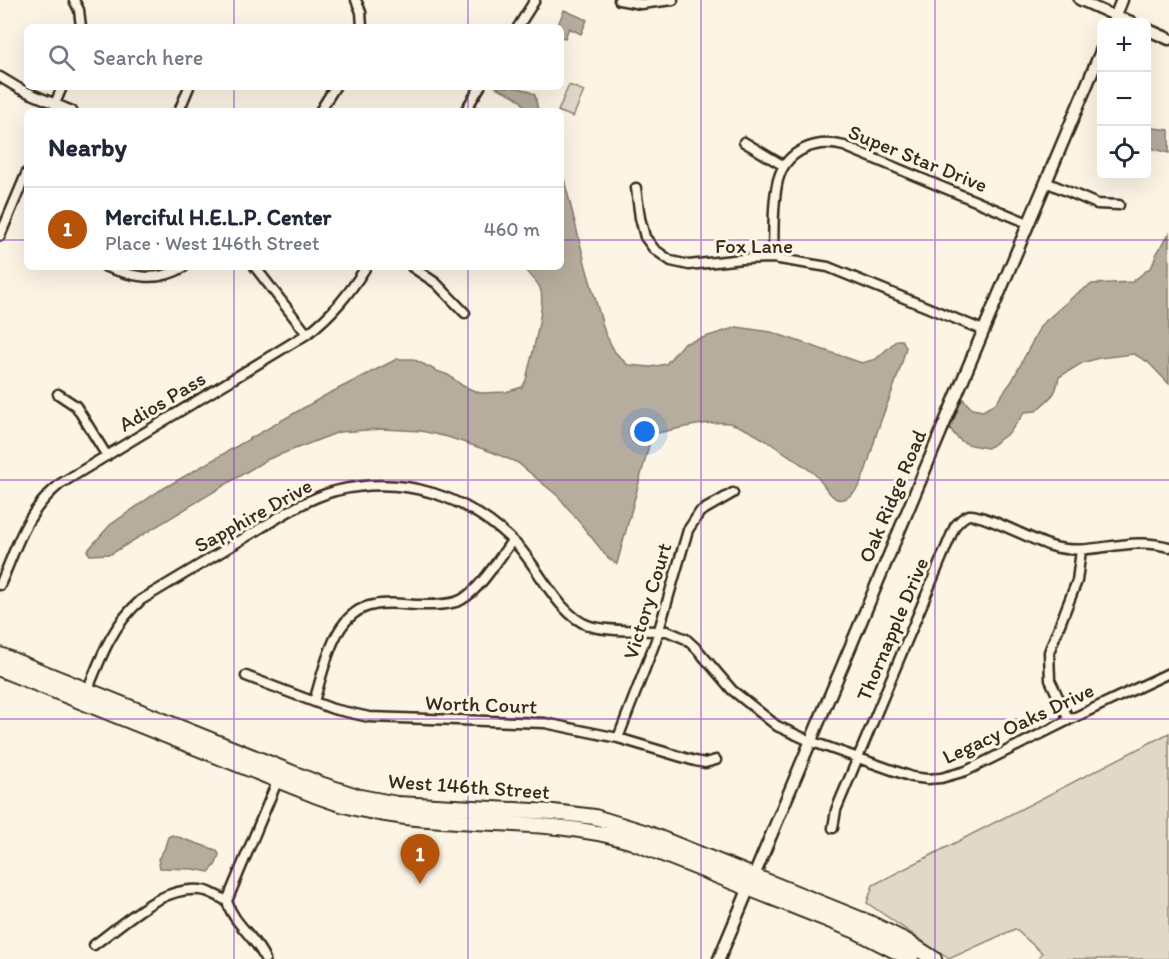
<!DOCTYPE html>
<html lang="en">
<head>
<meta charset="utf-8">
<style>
  :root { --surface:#fff; --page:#f6f6f7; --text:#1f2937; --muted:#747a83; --line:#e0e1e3; --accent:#b45309 }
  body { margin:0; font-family:Itim,sans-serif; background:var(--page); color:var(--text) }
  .controls { position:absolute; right:18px; top:18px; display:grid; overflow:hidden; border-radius:9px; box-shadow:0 6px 24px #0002 }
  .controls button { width:54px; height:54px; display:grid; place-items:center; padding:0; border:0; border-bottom:2px solid var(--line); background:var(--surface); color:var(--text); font:30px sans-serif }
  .you { position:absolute; left:645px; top:432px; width:21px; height:21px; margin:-15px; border:4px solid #fff; border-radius:50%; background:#1a73e8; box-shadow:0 0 0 9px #1a73e833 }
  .badge { display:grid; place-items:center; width:39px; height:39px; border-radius:50%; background:var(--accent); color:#fff; font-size:20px; font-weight:700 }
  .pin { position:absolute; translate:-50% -50px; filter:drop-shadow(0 2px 3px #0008) }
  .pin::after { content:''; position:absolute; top:32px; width:21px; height:18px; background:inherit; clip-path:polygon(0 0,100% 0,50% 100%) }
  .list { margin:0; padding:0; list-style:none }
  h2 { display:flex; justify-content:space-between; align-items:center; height:78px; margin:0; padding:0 24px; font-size:26px }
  h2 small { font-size:20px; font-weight:400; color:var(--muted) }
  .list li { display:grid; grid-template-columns:39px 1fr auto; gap:18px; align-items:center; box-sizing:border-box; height:84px; padding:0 24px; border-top:2px solid var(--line) }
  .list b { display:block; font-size:22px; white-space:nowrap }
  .list p { margin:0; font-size:20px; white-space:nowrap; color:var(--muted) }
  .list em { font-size:20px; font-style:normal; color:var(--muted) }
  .icon { flex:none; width:33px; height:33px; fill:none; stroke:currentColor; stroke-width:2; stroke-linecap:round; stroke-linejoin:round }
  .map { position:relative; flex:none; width:1169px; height:959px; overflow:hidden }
  .search { position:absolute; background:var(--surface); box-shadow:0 6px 24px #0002; left:24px; top:24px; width:540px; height:66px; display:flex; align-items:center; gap:15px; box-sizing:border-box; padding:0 21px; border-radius:9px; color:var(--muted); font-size:22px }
  .panel { position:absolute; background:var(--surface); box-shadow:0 6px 24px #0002; left:24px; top:108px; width:540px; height:162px; border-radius:9px }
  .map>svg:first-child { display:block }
</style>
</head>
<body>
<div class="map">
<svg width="1169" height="959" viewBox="0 0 1169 959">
  <rect width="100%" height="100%" fill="#fcf5e5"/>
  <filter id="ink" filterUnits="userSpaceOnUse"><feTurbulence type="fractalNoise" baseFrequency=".0167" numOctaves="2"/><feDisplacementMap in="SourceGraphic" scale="12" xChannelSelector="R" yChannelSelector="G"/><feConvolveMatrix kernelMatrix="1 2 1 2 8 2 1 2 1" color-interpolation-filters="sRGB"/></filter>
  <g filter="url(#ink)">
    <path fill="#e0d8c8" stroke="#8e8173" stroke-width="1.5" d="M 569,85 L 584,91 L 573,117 L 558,111 Z
      M 1169,733 L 1169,959 L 1038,959 L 1042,953 L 1015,929 L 949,959 L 867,903 L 873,885 Z"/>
    <path fill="#b7ad9e" stroke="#85796b" stroke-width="1.5" d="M 564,10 L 587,20 L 581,34 L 569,28 L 565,38 L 561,37 L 561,27 L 557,27 Z
      M 495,87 C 510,87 523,86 535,95 L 538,111 L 527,111 C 522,97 508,93 495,87 Z
      M 1146,127 L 1169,130 L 1169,153 L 1147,147 Z
      M 561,167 L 586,267 L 605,333 L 615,352 L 628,365 L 651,367 L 666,364 L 683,344 L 737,327 L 771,332 L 862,363 L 876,359 L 897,340 L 902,340 L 906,347 C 899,378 888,400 878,429 C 872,447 868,469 859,486 C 855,493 845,502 837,499 C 828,496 821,478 812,472 C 795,459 749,427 729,423 C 709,420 678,429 657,433 L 652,434 L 617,564 L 608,558 L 559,497 L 518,463 L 492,452 L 448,437 L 421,431 L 382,429 L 339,432 L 266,460 L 111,554 L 90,555 L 87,551 L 110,525 L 159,491 L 326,395 L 397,359 L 413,359 L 437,371 L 448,375 L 463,386 L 480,393 L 506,392 L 522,387 L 526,380 C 530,361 547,304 540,288 C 536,279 528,273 522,267 L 561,267 Z
      M 1169,234 L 1169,384 L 1148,362 L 1134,354 L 1099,358 L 1082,363 L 1059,377 C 1055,399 1050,396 1036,411 L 1025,412 L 1010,432 L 988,448 C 969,445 960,445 950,428 L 962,398 L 972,409 L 983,411 L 996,403 L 1012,381 L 1041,325 L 1076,294 L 1092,284 L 1132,282 L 1152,266 L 1157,253 Z
      M 172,835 L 216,850 L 219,854 C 218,862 215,866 209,872 L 193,869 L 160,868 L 158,859 L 164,850 L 168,837 Z"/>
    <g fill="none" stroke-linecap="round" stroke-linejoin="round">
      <g stroke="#3b2a1e" stroke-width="13">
        <path id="minor" d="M 74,0 L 79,10 L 81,27
          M 356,0 L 361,12 L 362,27
          M 619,0 L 641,4 L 673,0
          M 1079,0 L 1115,16
          M 518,27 L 535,0
          M 0,77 L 20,89 L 72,111
          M 52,111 L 62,87
          M 179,111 L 189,87
          M 320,111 L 335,87
          M 465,111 L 480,87
          M 744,142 L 784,166
          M 1046,182 L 1097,204 L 1119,205
          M 636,188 L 640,218 L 645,237 L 654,249 L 671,261 L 689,265 L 742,259 L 773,258 L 828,267 L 983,330
          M 0,236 L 27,172
          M 773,258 C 774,233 772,204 778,180 C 786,150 816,139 844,146 L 1028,223
          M 106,267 C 134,277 157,283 184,267
          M 255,267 L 307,334
          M 412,267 L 436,283 L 465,313
          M 58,394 L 76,406 L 107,456
          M 0,585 C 18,544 25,513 60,484 L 307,334 C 332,315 349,294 366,267
          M 246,676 L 333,709 L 369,717 L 545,723 L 618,738 L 695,761 L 705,763 L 716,760
          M 86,694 C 100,659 112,625 141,600 C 176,579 211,558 246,537 C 275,520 303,500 335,491 C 404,474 469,496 518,546 C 539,569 560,617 590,626 C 608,632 646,630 667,631 L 686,639 L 697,649 L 732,690 L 777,726 L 810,741 L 912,777 L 927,779 L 941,778 L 966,771 L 1069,720 L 1169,673
          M 314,701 C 325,668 333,611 374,605 C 387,602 402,604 415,605 C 429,605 448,606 461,600 C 480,590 499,558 512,541
          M 1069,720 L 1050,680 L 1049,652 L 1077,581 L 1081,550
          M 618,738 L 656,640 L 688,530 L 700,512 L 733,493
          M 833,828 L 836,810 L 955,526 C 959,522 962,517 969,515 C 982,513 1034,541 1051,546 C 1090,558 1126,535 1169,547
          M 94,945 C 125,923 164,882 206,891 C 213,893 221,898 227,901
          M 265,959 C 256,937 233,924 227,901 L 279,777"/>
      </g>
      <g stroke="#3b2a1e" stroke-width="15">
        <path id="tertiary" d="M 1115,16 L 1131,22
          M 1113,22 L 1122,0
          M 1146,29 L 1169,39
          M 719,959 L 1102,49"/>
      </g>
      <g stroke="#3b2a1e" stroke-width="18">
        <path id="primary" d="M 0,655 L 320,784 L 360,797 L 397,804 L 553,812 L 595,817 L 647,833 L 870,923 L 906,941 L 934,959
          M 0,669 L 317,796 C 420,836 526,810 630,841 L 856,931 L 911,959"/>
      </g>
      <use href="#minor" stroke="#fcf5e5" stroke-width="8"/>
      <use href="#tertiary" stroke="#fcf5e5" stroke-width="10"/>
      <use href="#primary" stroke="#fcf5e5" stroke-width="14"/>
    </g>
  </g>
  <path fill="none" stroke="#7b2cbf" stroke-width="1.5" stroke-opacity="0.55" d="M 234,0 L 234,27M 468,0 L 468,27M 701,0 L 701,959M 935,0 L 935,959M 234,87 L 234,111M 468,87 L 468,111M 0,240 L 27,240M 561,240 L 1169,240M 234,267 L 234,959M 468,267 L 468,959M 0,480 L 1169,480M 0,719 L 1169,719"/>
  <g text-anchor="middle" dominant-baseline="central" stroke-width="6" stroke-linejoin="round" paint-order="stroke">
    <g font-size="21" fill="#3b2a1e" stroke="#fcf5e5">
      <text transform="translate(918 158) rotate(22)">Super Star Drive</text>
      <text x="754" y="245">Fox Lane</text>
      <text transform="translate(162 401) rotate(-31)">Adios Pass</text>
      <text transform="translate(892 496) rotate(-67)">Oak Ridge Road</text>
      <text transform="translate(253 515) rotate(-29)">Sapphire Drive</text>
      <text transform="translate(647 601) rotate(-73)">Victory Court</text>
      <text transform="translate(892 629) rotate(-67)">Thornapple Drive</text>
      <text transform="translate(481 704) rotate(2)">Worth Court</text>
      <text transform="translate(1018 723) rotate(-25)">Legacy Oaks Drive</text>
      <text transform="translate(469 786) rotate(4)">West 146th Street</text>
    </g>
  </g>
</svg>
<div class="controls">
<button>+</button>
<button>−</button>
<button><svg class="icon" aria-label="locate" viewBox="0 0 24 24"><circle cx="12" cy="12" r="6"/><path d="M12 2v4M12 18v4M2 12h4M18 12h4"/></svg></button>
</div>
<div class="you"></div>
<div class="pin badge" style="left:420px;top:884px">1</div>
<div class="search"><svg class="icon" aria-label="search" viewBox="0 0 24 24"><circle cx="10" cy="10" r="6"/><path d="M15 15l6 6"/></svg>Search here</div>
<section class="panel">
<h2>Nearby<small></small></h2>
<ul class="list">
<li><span class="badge">1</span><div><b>Merciful H.E.L.P. Center</b><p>Place · West 146th Street</p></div><em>460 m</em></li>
</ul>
</section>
</div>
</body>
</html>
